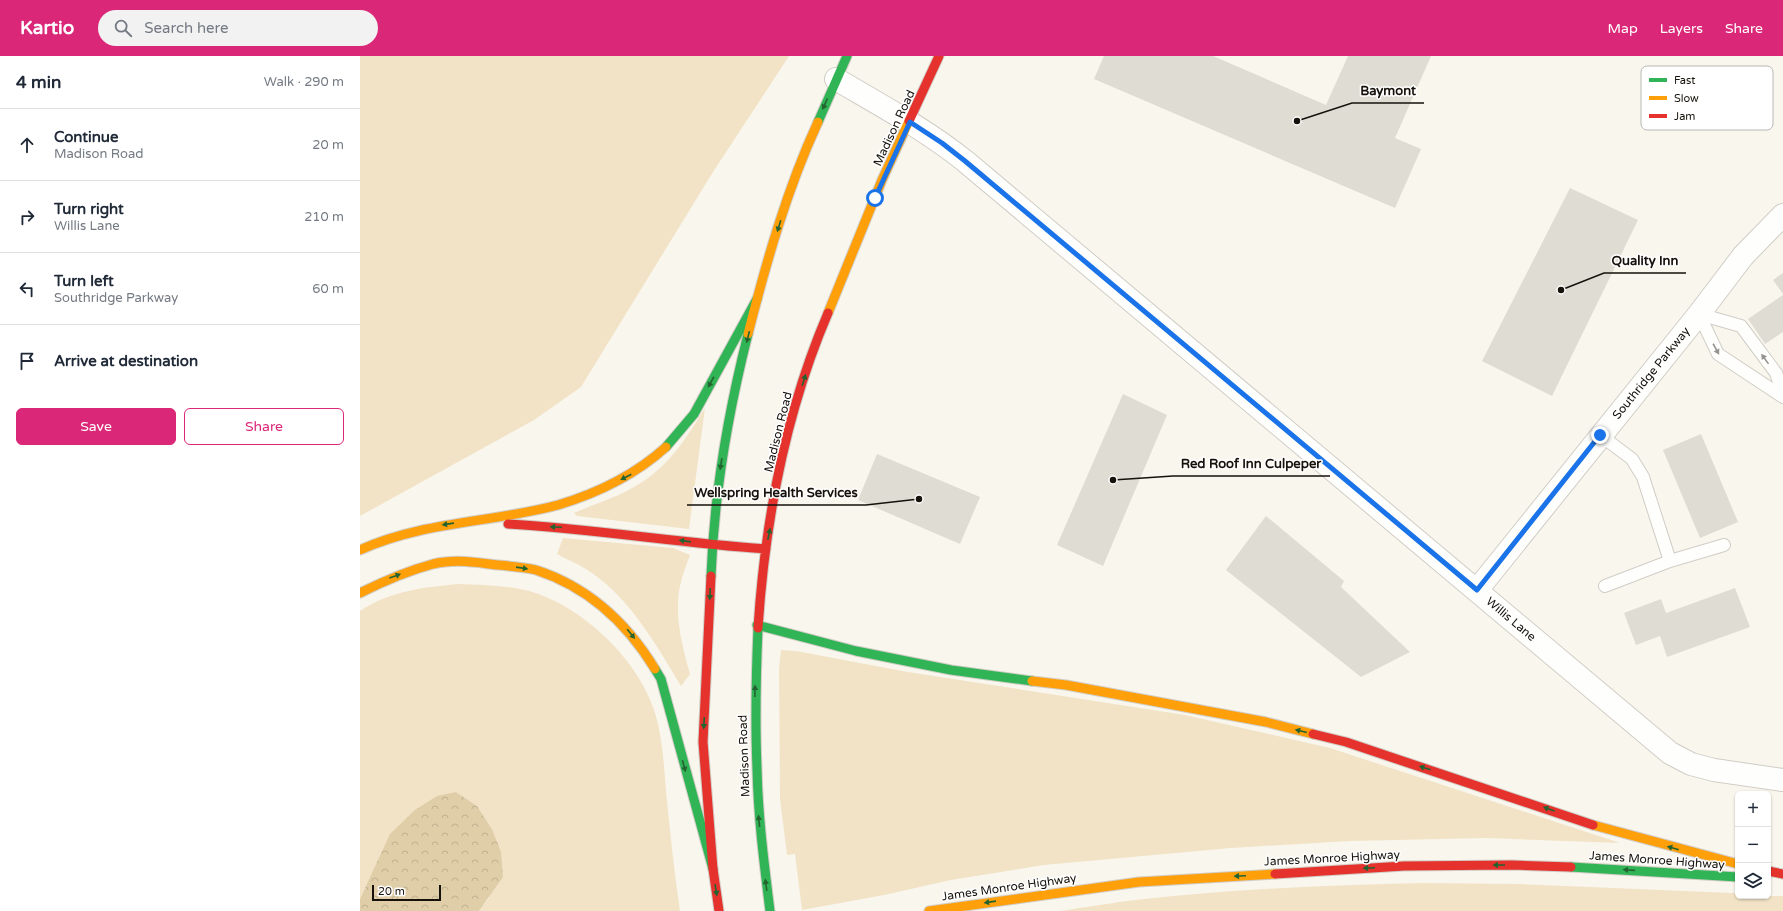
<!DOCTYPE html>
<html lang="en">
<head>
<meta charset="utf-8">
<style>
  :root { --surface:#fff; --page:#f2f2f3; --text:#1f2937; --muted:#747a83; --line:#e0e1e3; --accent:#db2777 }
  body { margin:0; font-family:"Varela Round",sans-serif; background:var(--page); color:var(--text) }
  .controls { position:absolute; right:12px; bottom:12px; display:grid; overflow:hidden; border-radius:6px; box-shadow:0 1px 3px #0004 }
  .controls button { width:36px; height:36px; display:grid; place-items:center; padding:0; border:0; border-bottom:1px solid var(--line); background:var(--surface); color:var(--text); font:20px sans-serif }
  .scale { position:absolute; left:12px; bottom:10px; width:69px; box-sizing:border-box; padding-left:4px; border:2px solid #16120b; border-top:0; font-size:11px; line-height:14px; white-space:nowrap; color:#16120b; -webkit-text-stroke:3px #fff; paint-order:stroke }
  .stop { position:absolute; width:12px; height:12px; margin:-9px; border:3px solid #1a73e8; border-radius:50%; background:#fff }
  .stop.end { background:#1a73e8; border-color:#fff; box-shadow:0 1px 4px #0008 }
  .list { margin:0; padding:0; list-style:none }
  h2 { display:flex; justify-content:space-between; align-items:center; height:52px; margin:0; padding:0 16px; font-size:17px }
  h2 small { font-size:13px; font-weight:400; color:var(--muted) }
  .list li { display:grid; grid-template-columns:26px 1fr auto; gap:12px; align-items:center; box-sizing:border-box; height:72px; padding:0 16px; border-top:1px solid var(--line) }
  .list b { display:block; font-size:15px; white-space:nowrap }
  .list p { margin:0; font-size:13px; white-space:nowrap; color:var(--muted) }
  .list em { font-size:13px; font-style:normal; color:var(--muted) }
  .actions { display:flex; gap:8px; padding:12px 16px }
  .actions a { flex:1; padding:9px 0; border:1px solid var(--accent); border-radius:6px; text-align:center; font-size:14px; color:var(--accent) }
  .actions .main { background:var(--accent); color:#fff }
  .icon { flex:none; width:22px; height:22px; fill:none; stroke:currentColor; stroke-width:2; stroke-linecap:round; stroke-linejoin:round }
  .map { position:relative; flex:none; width:1423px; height:855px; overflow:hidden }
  header { display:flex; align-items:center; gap:24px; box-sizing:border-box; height:56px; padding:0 20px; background:var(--accent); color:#fff }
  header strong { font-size:19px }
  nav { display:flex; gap:22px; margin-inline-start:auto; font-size:14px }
  .search { width:280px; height:36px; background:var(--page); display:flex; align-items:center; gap:10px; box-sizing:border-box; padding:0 14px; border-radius:22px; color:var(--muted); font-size:15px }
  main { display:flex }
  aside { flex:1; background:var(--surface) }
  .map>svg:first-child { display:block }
</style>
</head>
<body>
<header>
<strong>Kartio</strong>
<div class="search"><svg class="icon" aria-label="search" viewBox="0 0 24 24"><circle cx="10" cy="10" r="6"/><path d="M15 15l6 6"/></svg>Search here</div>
<nav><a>Map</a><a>Layers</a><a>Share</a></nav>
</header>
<main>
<aside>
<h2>4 min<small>Walk · 290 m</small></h2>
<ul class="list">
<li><svg class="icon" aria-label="ahead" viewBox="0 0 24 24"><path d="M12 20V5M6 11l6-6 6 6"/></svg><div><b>Continue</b><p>Madison Road</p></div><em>20 m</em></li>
<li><svg class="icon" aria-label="right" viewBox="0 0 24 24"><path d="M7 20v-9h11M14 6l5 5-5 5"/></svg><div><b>Turn right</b><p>Willis Lane</p></div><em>210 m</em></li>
<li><svg class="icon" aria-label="left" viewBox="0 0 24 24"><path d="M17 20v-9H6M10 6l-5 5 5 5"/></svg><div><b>Turn left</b><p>Southridge Parkway</p></div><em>60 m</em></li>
<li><svg class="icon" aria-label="arrive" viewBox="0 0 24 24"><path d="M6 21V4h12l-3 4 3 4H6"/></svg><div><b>Arrive at destination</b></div></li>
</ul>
<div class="actions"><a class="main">Save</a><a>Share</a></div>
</aside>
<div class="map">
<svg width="1423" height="855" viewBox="0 0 1423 855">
  <defs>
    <pattern id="forest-crowns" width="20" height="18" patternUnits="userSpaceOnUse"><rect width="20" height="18" fill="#e0cea9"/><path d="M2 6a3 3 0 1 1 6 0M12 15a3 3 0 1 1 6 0" fill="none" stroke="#bfb090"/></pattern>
  </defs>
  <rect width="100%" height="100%" fill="#f9f6ee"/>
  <path fill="#f2e3c6" d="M 0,0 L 429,0 L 353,116 L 221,331 L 174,364 L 0,460 Z
    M 345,352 L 329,473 L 217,460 L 214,457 C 236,447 259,441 279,428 C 309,410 327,381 345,352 Z
    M 203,482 L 313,492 L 330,499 C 324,515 318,531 318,548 C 317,570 324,597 330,618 L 321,630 C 297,590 271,544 232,517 C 221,509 208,504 197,498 Z
    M 99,528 C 122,529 146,529 169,535 C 220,549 275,600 293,651 C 302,675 304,709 306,735 C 310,775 314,815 320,855 L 119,855 L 129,842 L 132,773 L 117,750 L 96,736 L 6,830 L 0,843 L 0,555 C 30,535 64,531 99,528 Z
    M 421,594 L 436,595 L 548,616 L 825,659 L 970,692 L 1260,787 L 1127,782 L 990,785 L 871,792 L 684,809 L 591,824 L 524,839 L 442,854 L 435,798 L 427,799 L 420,743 L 419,612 Z
    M 1062,827 L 1159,828 L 1372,837 L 1378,837 L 1378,840 L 1423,840 L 1423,855 L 700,855 C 728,851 756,846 784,843 C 876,833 969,829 1062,827 Z"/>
  <path fill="url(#forest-crowns)" d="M 96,736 L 117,750 L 132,773 L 141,796 L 143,821 L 119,855 L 0,855 L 0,843 L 30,778 L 55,754 L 77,740 Z"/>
  <path fill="#dfdcd4" d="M 744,0 L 853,0 L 966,49 L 988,0 L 1071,0 L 1035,82 L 1061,93 L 1035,152 L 734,23 Z
    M 1210,132 L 1278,164 L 1192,340 L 1122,305 Z
    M 1423,217 L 1423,238 L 1413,224 Z
    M 1423,239 L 1423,276 L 1405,288 L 1388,263 Z
    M 763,338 L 807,359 L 743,510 L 697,489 Z
    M 1341,378 L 1378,466 L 1340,482 L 1303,394 Z
    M 517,398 L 620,441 L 600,488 L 498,444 Z
    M 906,460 L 984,525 L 981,531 L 1050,596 L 1001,621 L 866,514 Z
    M 1375,532 L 1390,571 L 1307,601 L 1300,580 L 1276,589 L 1264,557 L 1301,543 L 1306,557 Z"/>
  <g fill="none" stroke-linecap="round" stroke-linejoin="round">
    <g stroke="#d1cdc6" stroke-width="14">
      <path id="lane" d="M 1339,258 L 1381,270 L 1416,317 L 1423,338
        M 1339,258 L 1358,298 L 1423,341
        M 1240,379 L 1272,403 L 1283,421 L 1310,505
        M 1245,530 L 1310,505 L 1364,489"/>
    </g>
    <g stroke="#d1cdc6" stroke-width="24">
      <path id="street" d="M 476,23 C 520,49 565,73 605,105 L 1310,697 L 1331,708 L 1354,714 L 1423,724
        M 1117,534 L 1339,258 L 1383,200 L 1423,159"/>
    </g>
    <g stroke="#d1cdc6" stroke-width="11">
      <path id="fast" d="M 458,66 L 487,0
        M 306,391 L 334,358 L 397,243
        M 351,520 C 354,438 368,357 388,278
        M 397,569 L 496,595 L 591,614 L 672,625
        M 398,572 C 396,619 395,665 397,712 C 398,760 404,807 410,855
        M 295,613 L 301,623 L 353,813
        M 1211,811 L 1378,821"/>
    </g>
    <g stroke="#d1cdc6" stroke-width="11">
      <path id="slow" d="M 468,257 L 522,124 L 549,65
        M 388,278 C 406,207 427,133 458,66
        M 0,494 C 64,465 131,467 198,449 C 238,437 275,419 306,391
        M 0,537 C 24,525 47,515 73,508 C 94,503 116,506 137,509 C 150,510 164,511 176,514 C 228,531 267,567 295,613
        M 672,625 L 706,629 L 906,666 L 953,678
        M 1233,769 L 1378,808
        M 569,855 L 779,826 L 915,818"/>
    </g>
    <g stroke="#d1cdc6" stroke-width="11">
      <path id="jam" d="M 549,65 L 579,0
        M 148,468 C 234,473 320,487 406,493
        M 351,520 L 343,686 L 353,813 L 359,855
        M 398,572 C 405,465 426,355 468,257
        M 953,678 L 986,686 L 1233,769
        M 1408,815 L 1423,818
        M 915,818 L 1044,810 L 1152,809 L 1211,811"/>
    </g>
    <use href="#lane" stroke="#fefefc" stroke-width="12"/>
    <use href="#street" stroke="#fefefc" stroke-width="22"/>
    <use href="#fast" stroke="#30b455" stroke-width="9"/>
    <use href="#slow" stroke="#ff9f0a" stroke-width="9"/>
    <use href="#jam" stroke="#e5322d" stroke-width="9"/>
  </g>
  <defs><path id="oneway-solid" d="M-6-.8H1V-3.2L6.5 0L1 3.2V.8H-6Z"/></defs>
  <g fill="#236330">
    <use href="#oneway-solid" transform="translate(465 48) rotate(114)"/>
    <use href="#oneway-solid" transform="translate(419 170) rotate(107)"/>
    <use href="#oneway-solid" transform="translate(388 281) rotate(104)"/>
    <use href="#oneway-solid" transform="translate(444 324) rotate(-73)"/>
    <use href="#oneway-solid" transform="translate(351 326) rotate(119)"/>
    <use href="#oneway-solid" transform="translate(361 408) rotate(99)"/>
    <use href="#oneway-solid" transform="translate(266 421) rotate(153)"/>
    <use href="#oneway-solid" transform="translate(88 468) rotate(172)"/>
    <use href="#oneway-solid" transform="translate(196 471) rotate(-177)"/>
    <use href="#oneway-solid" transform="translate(409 478) rotate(-79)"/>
    <use href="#oneway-solid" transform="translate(325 485) rotate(-172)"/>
    <use href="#oneway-solid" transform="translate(162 512) rotate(8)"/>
    <use href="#oneway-solid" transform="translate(35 520) rotate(-20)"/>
    <use href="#oneway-solid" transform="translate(350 538) rotate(92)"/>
    <use href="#oneway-solid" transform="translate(271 578) rotate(51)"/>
    <use href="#oneway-solid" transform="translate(395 635) rotate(-89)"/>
    <use href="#oneway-solid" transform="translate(344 667) rotate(93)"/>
    <use href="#oneway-solid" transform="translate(941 675) rotate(-166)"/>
    <use href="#oneway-solid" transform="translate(324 710) rotate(75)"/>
    <use href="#oneway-solid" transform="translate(1065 712) rotate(-162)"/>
    <use href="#oneway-solid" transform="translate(1189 753) rotate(-160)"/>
    <use href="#oneway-solid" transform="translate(399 765) rotate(-96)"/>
    <use href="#oneway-solid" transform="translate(1313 792) rotate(-164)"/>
    <use href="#oneway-solid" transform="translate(1139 809) rotate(180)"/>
    <use href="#oneway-solid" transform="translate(1009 812) rotate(177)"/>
    <use href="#oneway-solid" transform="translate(1269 814) rotate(-176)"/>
    <use href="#oneway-solid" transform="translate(880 820) rotate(177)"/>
    <use href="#oneway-solid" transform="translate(406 829) rotate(-98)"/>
    <use href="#oneway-solid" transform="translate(356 834) rotate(81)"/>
    <use href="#oneway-solid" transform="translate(630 846) rotate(172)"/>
  </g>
  <g fill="#969490">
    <use href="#oneway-solid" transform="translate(1356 293) rotate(61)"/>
    <use href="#oneway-solid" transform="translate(1405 303) rotate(-126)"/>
  </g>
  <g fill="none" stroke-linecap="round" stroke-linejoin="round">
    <path stroke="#1a73e8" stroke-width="5" d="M 515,142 L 550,66 L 582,87 L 605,105 L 1117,534 L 1240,379"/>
  </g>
  <g text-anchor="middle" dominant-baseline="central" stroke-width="3" stroke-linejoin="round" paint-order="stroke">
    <g font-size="12" fill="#16120b" stroke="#fff">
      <text transform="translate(534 72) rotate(-65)">Madison Road</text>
      <text transform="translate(1291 317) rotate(-51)">Southridge Parkway</text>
      <text transform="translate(418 376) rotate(-76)">Madison Road</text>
      <text transform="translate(1151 563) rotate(40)">Willis Lane</text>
      <text transform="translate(384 700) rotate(-92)">Madison Road</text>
      <text transform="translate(972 802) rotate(-3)">James Monroe Highway</text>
      <text transform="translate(1297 804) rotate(4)">James Monroe Highway</text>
      <text transform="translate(649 831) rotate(-8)">James Monroe Highway</text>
    </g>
  </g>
  <rect x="1281" y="10" width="132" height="64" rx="6" fill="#fff" stroke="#b9b8b6" stroke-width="1"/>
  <rect x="1289" y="22" width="18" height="4" fill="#30b455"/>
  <rect x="1289" y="40" width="18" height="4" fill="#ff9f0a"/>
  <rect x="1289" y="58" width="18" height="4" fill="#e5322d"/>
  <g font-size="11" fill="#16120b">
    <text x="1314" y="28">Fast</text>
    <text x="1314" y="46">Slow</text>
    <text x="1314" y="64">Jam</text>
  </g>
  <path fill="none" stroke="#16120b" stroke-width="1.5" d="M937 65L992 47H1064M1201 234L1244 217H1326M753 424L813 420H970M559 443L506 449H327"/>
  <g fill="#16120b" stroke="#fff" stroke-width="1.5">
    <circle cx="937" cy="65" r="4"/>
    <circle cx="1201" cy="234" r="4"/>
    <circle cx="753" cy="424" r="4"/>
    <circle cx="559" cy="443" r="4"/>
  </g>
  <g font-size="13" text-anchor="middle" font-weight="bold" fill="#16120b" stroke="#fff" stroke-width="3" stroke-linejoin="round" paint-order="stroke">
    <text x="1028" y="39">Baymont</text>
    <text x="1285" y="209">Quality Inn</text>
    <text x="891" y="412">Red Roof Inn Culpeper</text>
    <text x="416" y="441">Wellspring Health Services</text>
  </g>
</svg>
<div class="controls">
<button>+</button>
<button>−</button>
<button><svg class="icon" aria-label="layers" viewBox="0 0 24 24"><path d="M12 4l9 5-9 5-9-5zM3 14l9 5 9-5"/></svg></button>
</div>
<div class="scale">20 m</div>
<div class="stop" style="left:515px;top:142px"></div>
<div class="stop end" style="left:1240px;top:379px"></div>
</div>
</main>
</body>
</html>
